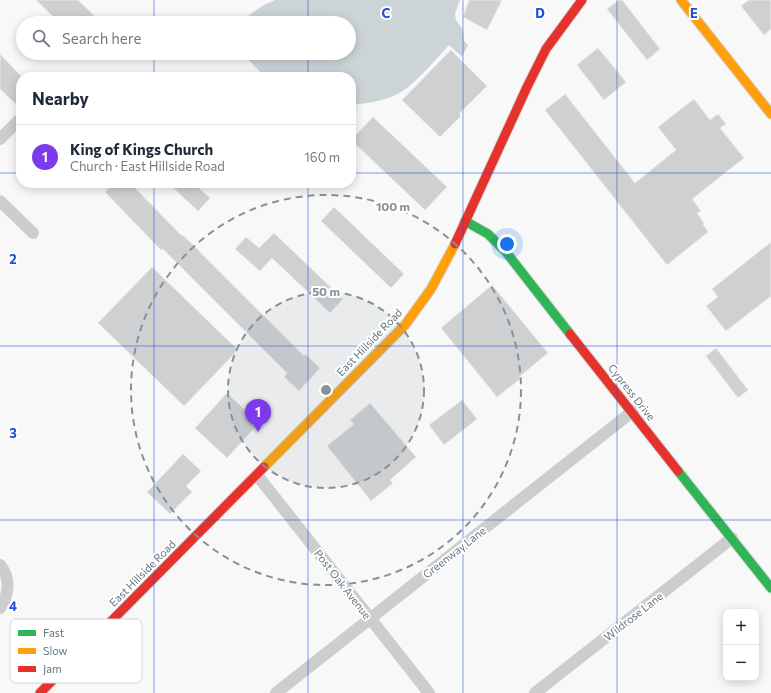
<!DOCTYPE html>
<html lang="en">
<head>
<meta charset="utf-8">
<style>
  :root { --surface:#fff; --page:#f6f6f7; --text:#1f2937; --muted:#747a83; --line:#e0e1e3; --accent:#7c3aed }
  body { margin:0; font-family:Commissioner,sans-serif; background:var(--page); color:var(--text) }
  .controls { position:absolute; right:12px; bottom:12px; display:grid; overflow:hidden; border-radius:8px; box-shadow:0 2px 10px #0003 }
  .controls button { width:36px; height:36px; display:grid; place-items:center; padding:0; border:0; border-bottom:1px solid var(--line); background:var(--surface); color:var(--text); font:20px sans-serif }
  .you { position:absolute; left:507px; top:244px; width:14px; height:14px; margin:-10px; border:3px solid #fff; border-radius:50%; background:#1a73e8; box-shadow:0 0 0 6px #1a73e833 }
  .badge { display:grid; place-items:center; width:26px; height:26px; border-radius:50%; background:var(--accent); color:#fff; font-size:13px; font-weight:700 }
  .pin { position:absolute; translate:-50% -33px; filter:drop-shadow(0 1px 2px #0008) }
  .pin::after { content:''; position:absolute; top:21px; width:14px; height:12px; background:inherit; clip-path:polygon(0 0,100% 0,50% 100%) }
  .list { margin:0; padding:0; list-style:none }
  h2 { display:flex; justify-content:space-between; align-items:center; height:52px; margin:0; padding:0 16px; font-size:17px }
  h2 small { font-size:13px; font-weight:400; color:var(--muted) }
  .list li { display:grid; grid-template-columns:26px 1fr auto; gap:12px; align-items:center; box-sizing:border-box; height:64px; padding:0 16px; border-top:1px solid var(--line) }
  .list b { display:block; font-size:15px; white-space:nowrap }
  .list p { margin:0; font-size:13px; white-space:nowrap; color:var(--muted) }
  .list em { font-size:13px; font-style:normal; color:var(--muted) }
  .icon { flex:none; width:22px; height:22px; fill:none; stroke:currentColor; stroke-width:2; stroke-linecap:round; stroke-linejoin:round }
  .map { position:relative; flex:none; width:771px; height:693px; overflow:hidden }
  .search { position:absolute; background:var(--surface); box-shadow:0 2px 10px #0003; left:16px; top:16px; width:340px; height:44px; display:flex; align-items:center; gap:10px; box-sizing:border-box; padding:0 14px; border-radius:22px; color:var(--muted); font-size:15px }
  .panel { position:absolute; background:var(--surface); box-shadow:0 2px 10px #0003; left:16px; top:72px; width:340px; height:116px; border-radius:16px }
  .map>svg:first-child { display:block }
</style>
</head>
<body>
<div class="map">
<svg width="771" height="693" viewBox="0 0 771 693">
  <rect width="100%" height="100%" fill="#f8f8f8"/>
  <path fill="#cdd4d7" d="M 275,0 L 460,0 L 455,14 L 456,20 L 463,30 L 464,41 L 468,45 L 462,57 L 449,45 C 436,59 423,75 407,88 C 392,100 370,103 351,105 L 351,77 L 265,77 L 243,54 L 242,53 L 349,53 L 349,23 L 238,23 L 262,6 Z"/>
  <path fill="#cfd0d2" stroke="#e8e8e8" d="M 36,0 L 78,0 L 102,23 L 60,23 Z
    M 469,0 L 502,0 L 487,30 L 463,17 Z
    M 619,0 L 622,0 L 660,49 L 647,60 L 607,9 Z
    M 749,0 L 771,0 L 771,29 L 764,35 L 741,6 Z
    M 598,48 L 626,82 L 604,100 L 577,65 Z
    M 451,50 L 487,86 L 459,114 L 461,116 L 440,137 L 402,100 Z
    M 0,54 L 21,76 L 21,109 L 0,89 Z
    M 565,94 L 635,183 L 676,150 L 658,127 L 694,99 L 710,120 L 718,114 L 726,124 L 720,128 L 744,158 L 692,199 L 701,211 L 697,213 L 704,223 L 703,224 L 708,232 L 667,265 L 545,110 Z
    M 373,117 L 447,187 L 425,210 L 351,140 Z
    M 115,183 L 130,183 L 182,236 L 183,235 L 304,356 L 305,354 L 320,368 L 299,391 L 284,377 L 287,373 L 163,249 L 161,250 L 105,192 Z
    M 168,183 L 193,183 L 210,198 L 198,211 Z
    M 334,207 L 404,274 L 391,288 L 321,221 Z
    M 274,233 L 343,299 L 330,313 L 272,258 L 260,271 L 235,249 L 246,237 L 259,248 Z
    M 771,242 L 771,296 L 726,331 L 706,306 L 718,297 L 712,289 Z
    M 152,267 L 238,350 L 184,406 L 98,323 Z
    M 492,285 L 548,353 L 519,377 L 520,379 L 497,397 L 441,328 Z
    M 716,348 L 748,390 L 738,398 L 706,356 Z
    M 227,393 L 259,423 L 227,458 L 195,428 Z
    M 462,400 L 477,419 L 444,445 L 429,425 Z
    M 370,403 L 416,457 L 390,480 L 393,483 L 371,501 L 327,446 L 354,424 L 350,420 Z
    M 183,454 L 201,471 L 186,486 L 192,492 L 170,514 L 147,492 Z"/>
  <g fill="none" stroke-linecap="round" stroke-linejoin="round">
    <g stroke="#d4d5d6" stroke-width="11">
      <path id="fast" d="M 465,221 L 488,234 L 506,252 L 570,334
        M 678,471 L 771,588"/>
    </g>
    <g stroke="#d4d5d6" stroke-width="11">
      <path id="slow" d="M 681,0 L 771,114
        M 264,467 L 405,325 L 431,289 L 455,244"/>
    </g>
    <g stroke="#d4d5d6" stroke-width="11">
      <path id="jam" d="M 455,244 L 527,87 L 546,49 L 582,0
        M 570,334 L 678,471
        M 40,693 L 264,467"/>
    </g>
    <path stroke="#cbcdce" stroke-width="12" d="M 0,139 L 18,121
      M 0,201 L 33,233
      M 257,475 L 429,693
      M 0,565 C 11,578 9,595 0,608
      M 276,693 L 633,411
      M 535,693 L 732,538"/>
    <use href="#fast" stroke="#30b455" stroke-width="9"/>
    <use href="#slow" stroke="#ff9f0a" stroke-width="9"/>
    <use href="#jam" stroke="#e5322d" stroke-width="9"/>
  </g>
  <path fill="none" stroke="#1d4ed8" stroke-width="1" stroke-opacity="0.55" d="M 154,0 L 154,23M 308,0 L 308,23M 463,0 L 463,693M 617,0 L 617,693M 154,53 L 154,77M 308,53 L 308,77M 0,173 L 21,173M 351,173 L 771,173M 154,183 L 154,693M 308,183 L 308,693M 0,346 L 771,346M 0,520 L 771,520"/>
  <circle cx="326" cy="390" r="98" fill="#85929a" fill-opacity=".12"/>
  <g fill="none" stroke="#85929a" stroke-width="2" stroke-dasharray="7 5">
    <circle cx="326" cy="390" r="98"/>
    <circle cx="326" cy="390" r="195"/>
  </g>
  <g text-anchor="middle" dominant-baseline="central" stroke-width="4" stroke-linejoin="round" paint-order="stroke">
    <g font-size="11" fill="#667681" stroke="#fff">
      <text transform="translate(369 342) rotate(-46)">East Hillside Road</text>
      <text transform="translate(632 392) rotate(52)">Cypress Drive</text>
      <text transform="translate(454 552) rotate(-38)">Greenway Lane</text>
      <text transform="translate(142 573) rotate(-45)">East Hillside Road</text>
      <text transform="translate(343 584) rotate(52)">Post Oak Avenue</text>
      <text transform="translate(633 616) rotate(-38)">Wildrose Lane</text>
    </g>
  </g>
  <rect x="10" y="619" width="132" height="64" rx="6" fill="#fff" stroke="#d1d6d9" stroke-width="1"/>
  <rect x="18" y="630" width="18" height="6" fill="#30b455"/>
  <rect x="18" y="648" width="18" height="6" fill="#ff9f0a"/>
  <rect x="18" y="666" width="18" height="6" fill="#e5322d"/>
  <g font-size="11" fill="#667681">
    <text x="43" y="637">Fast</text>
    <text x="43" y="655">Slow</text>
    <text x="43" y="673">Jam</text>
  </g>
  <g font-size="13" text-anchor="middle" font-weight="bold" fill="#1d4ed8" stroke="#fff" stroke-width="4" stroke-linejoin="round" paint-order="stroke">
    <text x="386" y="18">C</text>
    <text x="540" y="18">D</text>
    <text x="694" y="18">E</text>
    <text x="13" y="264">2</text>
    <text x="13" y="438">3</text>
    <text x="13" y="611">4</text>
  </g>
  <circle cx="326" cy="390" r="6" fill="#85929a" stroke="#fff" stroke-width="2"/>
  <g font-size="12" text-anchor="middle" font-weight="bold" fill="#85929a" stroke="#fff" stroke-width="4" stroke-linejoin="round" paint-order="stroke">
    <text x="393" y="211">100 m</text>
    <text x="326" y="296">50 m</text>
  </g>
</svg>
<div class="controls">
<button>+</button>
<button>−</button>
</div>
<div class="you"></div>
<div class="pin badge" style="left:258px;top:432px">1</div>
<div class="search"><svg class="icon" aria-label="search" viewBox="0 0 24 24"><circle cx="10" cy="10" r="6"/><path d="M15 15l6 6"/></svg>Search here</div>
<section class="panel">
<h2>Nearby<small></small></h2>
<ul class="list">
<li><span class="badge">1</span><div><b>King of Kings Church</b><p>Church · East Hillside Road</p></div><em>160 m</em></li>
</ul>
</section>
</div>
</body>
</html>
